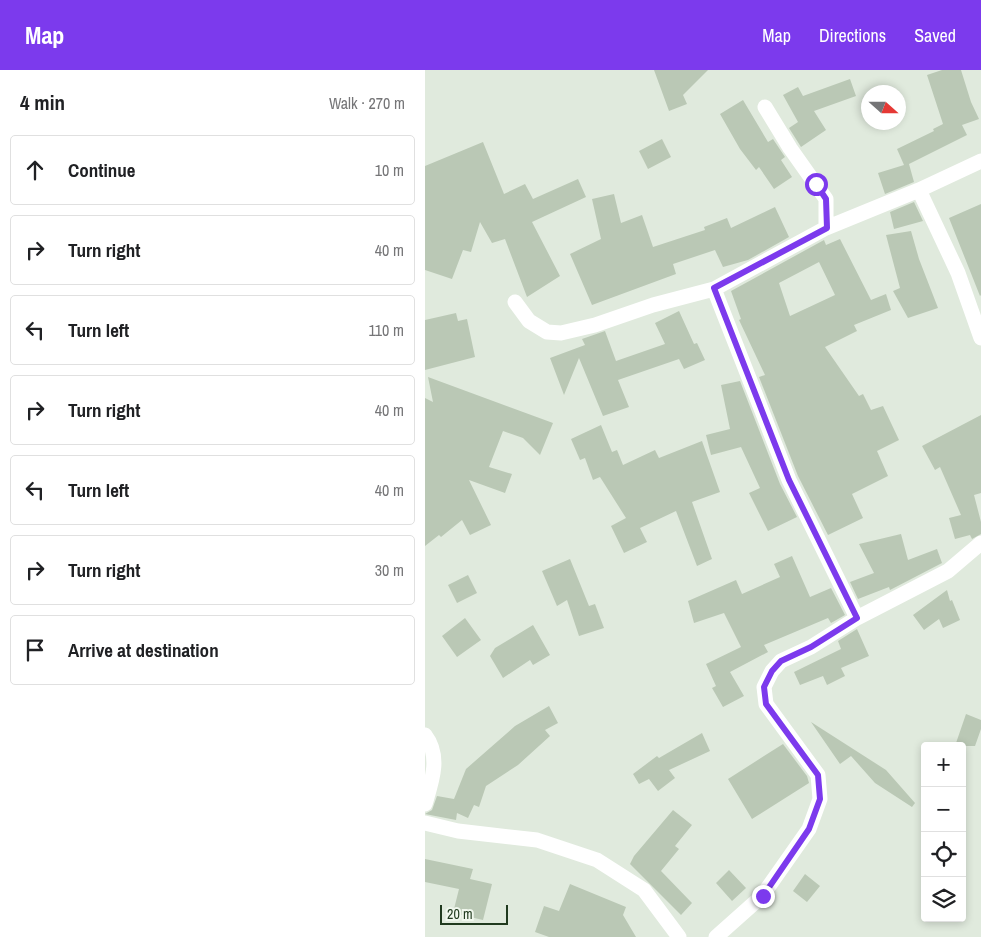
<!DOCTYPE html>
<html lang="en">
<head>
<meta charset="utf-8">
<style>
  :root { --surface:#fff; --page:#f6f6f6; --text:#202124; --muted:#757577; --line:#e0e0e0; --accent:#7c3aed }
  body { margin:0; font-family:"Archivo Narrow",sans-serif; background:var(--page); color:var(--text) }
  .controls { position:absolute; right:15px; bottom:15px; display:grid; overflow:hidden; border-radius:5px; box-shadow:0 2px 8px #0003 }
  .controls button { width:45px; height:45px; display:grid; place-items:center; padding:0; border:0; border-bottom:1px solid var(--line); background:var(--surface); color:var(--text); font:25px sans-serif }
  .compass { position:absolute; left:436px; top:15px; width:45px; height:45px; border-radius:50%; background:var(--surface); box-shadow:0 2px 8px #0003; rotate:111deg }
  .scale { position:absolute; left:15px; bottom:12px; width:68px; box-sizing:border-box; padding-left:5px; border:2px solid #203a1e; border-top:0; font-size:14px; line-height:18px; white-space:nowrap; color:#203a1e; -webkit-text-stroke:4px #f0f7ed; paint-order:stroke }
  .stop { position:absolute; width:15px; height:15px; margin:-11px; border:4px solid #7c3aed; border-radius:50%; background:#fff }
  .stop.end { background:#7c3aed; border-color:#fff; box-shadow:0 1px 5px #0008 }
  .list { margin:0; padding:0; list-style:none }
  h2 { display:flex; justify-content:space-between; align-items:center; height:65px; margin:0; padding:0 20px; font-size:21px }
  h2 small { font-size:16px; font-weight:400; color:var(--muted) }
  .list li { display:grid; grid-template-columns:32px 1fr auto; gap:15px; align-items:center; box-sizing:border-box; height:70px; margin:0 10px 10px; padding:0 10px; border:1px solid var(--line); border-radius:5px }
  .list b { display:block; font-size:19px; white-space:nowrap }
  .list em { font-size:16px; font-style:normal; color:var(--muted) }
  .icon { flex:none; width:28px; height:28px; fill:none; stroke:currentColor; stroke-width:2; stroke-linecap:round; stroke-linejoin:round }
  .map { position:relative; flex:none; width:556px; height:867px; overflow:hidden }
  header { display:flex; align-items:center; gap:30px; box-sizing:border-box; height:70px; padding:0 25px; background:var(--accent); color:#fff }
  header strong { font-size:24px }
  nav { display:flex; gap:28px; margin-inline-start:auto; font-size:18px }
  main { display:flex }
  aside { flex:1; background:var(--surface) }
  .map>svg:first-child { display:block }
</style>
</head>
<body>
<header>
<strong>Map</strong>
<nav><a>Map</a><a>Directions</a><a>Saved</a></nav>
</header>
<main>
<aside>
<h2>4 min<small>Walk · 270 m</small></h2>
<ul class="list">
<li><svg class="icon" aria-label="ahead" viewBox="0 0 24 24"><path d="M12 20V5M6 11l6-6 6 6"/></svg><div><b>Continue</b></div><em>10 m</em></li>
<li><svg class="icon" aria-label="right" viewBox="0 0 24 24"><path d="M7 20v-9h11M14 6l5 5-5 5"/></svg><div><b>Turn right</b></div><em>40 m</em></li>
<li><svg class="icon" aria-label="left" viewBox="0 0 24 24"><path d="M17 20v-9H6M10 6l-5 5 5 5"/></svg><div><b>Turn left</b></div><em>110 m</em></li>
<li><svg class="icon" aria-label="right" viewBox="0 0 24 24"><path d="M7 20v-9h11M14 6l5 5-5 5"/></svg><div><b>Turn right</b></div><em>40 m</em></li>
<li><svg class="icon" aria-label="left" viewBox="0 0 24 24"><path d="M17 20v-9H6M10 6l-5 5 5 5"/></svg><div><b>Turn left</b></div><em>40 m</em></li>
<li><svg class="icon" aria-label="right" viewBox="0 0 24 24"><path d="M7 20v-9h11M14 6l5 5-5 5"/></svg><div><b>Turn right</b></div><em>30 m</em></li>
<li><svg class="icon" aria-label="arrive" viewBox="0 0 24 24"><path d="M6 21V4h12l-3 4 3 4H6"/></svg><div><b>Arrive at destination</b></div></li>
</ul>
</aside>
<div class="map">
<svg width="556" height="867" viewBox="0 0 556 867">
  <rect width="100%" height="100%" fill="#e0eadd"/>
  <path fill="#bac8b5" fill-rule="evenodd" d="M 229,0 L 283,0 L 258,25 L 262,34 L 244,41 Z
    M 517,0 L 536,0 L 546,32 L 554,49 L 537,55 L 542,65 L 484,94 L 489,112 L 460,124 L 453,103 L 479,95 L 472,79 L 509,61 L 508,59 L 518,54 L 502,5 Z
    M 425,9 L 431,26 L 389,41 L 401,60 L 376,77 L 364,58 L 373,52 L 358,25 L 373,17 L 378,26 Z
    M 318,30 L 343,72 L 348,69 L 360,87 L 356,90 L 367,107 L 349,119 L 334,97 L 331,100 L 315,79 L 295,44 Z
    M 237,69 L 246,87 L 223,99 L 214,81 Z
    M 58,72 L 79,124 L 100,114 L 108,129 L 153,109 L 161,127 L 107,152 L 135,206 L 102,227 L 80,169 L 67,173 L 55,152 L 46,182 L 38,180 L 27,209 L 0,200 L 0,96 Z
    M 189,124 L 196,153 L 217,145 L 228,177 L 280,160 L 279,157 L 302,148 L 306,158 L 350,137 L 364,167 L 323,190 L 298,197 L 290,180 L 248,194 L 251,204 L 167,235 L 145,184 L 176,169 L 167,129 Z
    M 489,132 L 498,151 L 469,159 L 465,142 Z
    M 556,134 L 556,225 L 555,226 L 524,148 Z
    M 486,161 L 494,189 L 513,238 L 483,248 L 468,221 L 475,218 L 461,165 Z
    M 415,169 L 446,230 L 461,224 L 466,240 L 429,255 L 432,261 L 400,277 L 434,326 L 438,324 L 446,340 L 458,336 L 474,370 L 452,381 L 463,406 L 427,424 L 438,448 L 403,465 L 373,406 L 334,307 L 340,305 L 314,250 L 316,249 L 306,221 L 399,170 L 401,175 ZM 394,192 L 410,225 L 365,246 L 354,213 Z
    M 254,241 L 269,274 L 272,273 L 280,290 L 259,299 L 254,289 L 193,310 L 204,337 L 178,346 L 154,288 L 139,325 L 125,288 L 160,275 L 157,269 L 180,261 L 191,291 L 240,274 L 230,253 Z
    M 31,243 L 33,251 L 42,249 L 50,287 L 0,300 L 0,250 Z
    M 3,307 L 128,353 L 115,385 L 98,368 L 78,361 L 64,397 L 87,404 L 80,423 L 44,410 L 66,455 L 45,465 L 37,450 L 16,467 L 14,465 L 0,476 L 0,328 L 8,332 Z
    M 315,311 L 355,414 L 372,447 L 343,461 L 324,423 L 335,418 L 316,377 L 286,385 L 281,365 L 305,359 L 296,315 Z
    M 556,345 L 556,423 L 549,425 L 556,452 L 556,464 L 547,469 L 545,465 L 530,469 L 524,448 L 536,445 L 515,397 L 510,400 L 497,376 Z
    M 176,355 L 187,382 L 192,380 L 198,395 L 230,380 L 234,388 L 277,371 L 295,422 L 267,432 L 287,489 L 272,496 L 251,441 L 215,458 L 222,472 L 199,483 L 186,456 L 201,448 L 175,407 L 168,410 L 160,388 L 155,390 L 146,369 Z
    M 476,464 L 483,490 L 512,479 L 517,493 L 465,520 L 464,517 L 433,529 L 425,512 L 449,503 L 434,474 Z
    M 367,486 L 385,527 L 406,518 L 420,545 L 406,553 L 403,548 L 339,575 L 343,582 L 305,602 L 319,626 L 298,637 L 287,618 L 291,616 L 281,594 L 316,577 L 299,543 L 269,553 L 263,531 L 311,510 L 317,524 L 355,507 L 349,494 Z
    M 145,489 L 164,536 L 170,534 L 179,558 L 154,566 L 142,530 L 132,536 L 117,501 Z
    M 43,505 L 52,523 L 32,533 L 23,515 Z
    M 522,520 L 525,531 L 527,530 L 535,550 L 518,558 L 514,549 L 499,560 L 488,545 Z
    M 40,548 L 56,570 L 32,587 L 17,566 Z
    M 108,555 L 125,585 L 108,595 L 105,590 L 78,608 L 65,586 L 70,578 Z
    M 432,559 L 444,586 L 416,598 L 420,606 L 402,615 L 398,606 L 375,615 L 369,602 L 416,579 L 413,571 Z
    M 124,636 L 133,653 L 120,660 L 125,666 L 93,695 L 61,716 L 54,737 L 49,735 L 43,748 L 32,743 L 31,750 L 0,744 L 7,740 L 12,726 L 29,729 L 41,699 L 90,656 Z
    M 541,644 L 556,650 L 556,659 L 550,676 L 530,676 Z
    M 386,652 L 461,700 L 490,733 L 487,737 L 450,713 L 426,686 L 415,694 Z
    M 277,663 L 285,681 L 244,700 L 250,708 L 233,721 L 224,709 L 214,714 L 208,704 L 232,686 L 234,688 Z
    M 358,674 L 382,706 L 384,713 L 327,749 L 303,709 Z
    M 248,740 L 267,755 L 250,776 L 254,779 L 236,801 L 267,833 L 256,845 L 205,794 L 209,786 Z
    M 0,789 L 48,799 L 45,809 L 67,814 L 58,850 L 28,843 L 34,819 L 0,812 Z
    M 304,800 L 321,818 L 307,831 L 291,813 Z
    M 380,804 L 395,816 L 382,832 L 368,821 Z
    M 145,814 L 201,837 L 198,845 L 211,867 L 124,867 L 110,862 L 119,836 L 134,841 Z"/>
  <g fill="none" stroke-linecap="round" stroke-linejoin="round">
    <path stroke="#fff" stroke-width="15" d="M 340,37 L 365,78 L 401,129 L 401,158
      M 494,120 L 533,203 L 556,268
      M 289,219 L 364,410 L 432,548
      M 90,232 L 104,251 L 122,262 L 136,263 L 170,255 L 228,235 L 289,219 L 401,158 L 494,120 L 556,91
      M 0,665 C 16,686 7,711 0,734
      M 291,867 L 337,826 L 384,759 L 395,729 L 393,705 L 341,634 L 339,617 L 347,601 L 356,591 L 386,577 L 432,548 L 523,501 L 556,473"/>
    <path stroke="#fff" stroke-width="15" d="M 0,753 L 33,761 L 112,770 L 172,790 L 219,820 L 254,867"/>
  </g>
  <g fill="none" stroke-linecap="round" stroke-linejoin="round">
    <path stroke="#7c3aed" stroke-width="6" d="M 338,826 L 384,759 L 395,729 L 393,705 L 341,634 L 339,617 L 347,601 L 356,591 L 386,577 L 432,548 L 364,410 L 289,218 L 402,158 L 401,129 L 391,114"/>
  </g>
</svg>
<div class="controls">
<button>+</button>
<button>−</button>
<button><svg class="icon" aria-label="locate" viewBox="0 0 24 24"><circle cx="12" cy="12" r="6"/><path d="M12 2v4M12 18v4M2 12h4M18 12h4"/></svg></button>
<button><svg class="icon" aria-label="layers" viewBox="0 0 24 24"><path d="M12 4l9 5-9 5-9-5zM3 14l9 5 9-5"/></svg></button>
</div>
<svg class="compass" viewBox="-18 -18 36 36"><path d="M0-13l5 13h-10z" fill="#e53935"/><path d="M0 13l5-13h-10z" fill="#757577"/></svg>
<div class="scale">20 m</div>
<div class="stop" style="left:391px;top:114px"></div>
<div class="stop end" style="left:338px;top:826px"></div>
</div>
</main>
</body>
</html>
